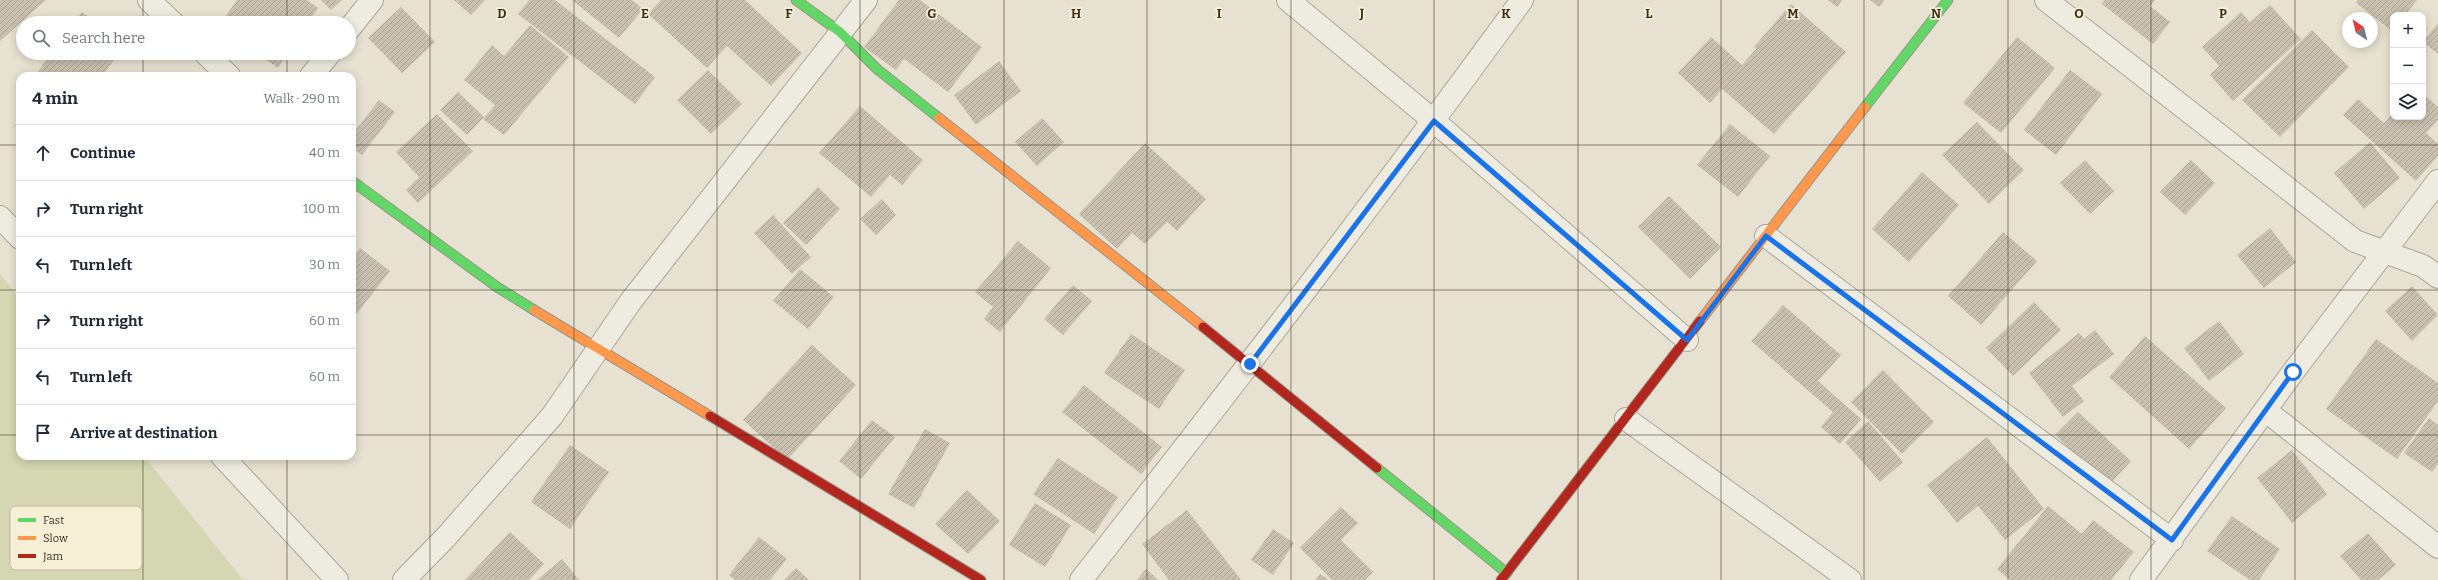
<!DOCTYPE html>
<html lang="en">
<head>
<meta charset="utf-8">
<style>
  :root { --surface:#fff; --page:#f6f6f7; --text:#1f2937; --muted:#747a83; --line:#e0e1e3 }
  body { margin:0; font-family:Bitter,serif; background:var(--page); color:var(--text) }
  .controls { position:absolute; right:12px; top:12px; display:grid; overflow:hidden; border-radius:8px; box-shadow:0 2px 10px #0003 }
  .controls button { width:36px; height:36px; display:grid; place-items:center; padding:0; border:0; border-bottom:1px solid var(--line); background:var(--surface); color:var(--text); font:20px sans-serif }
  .compass { position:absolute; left:2342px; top:12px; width:36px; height:36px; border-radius:50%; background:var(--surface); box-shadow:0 2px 10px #0003; rotate:325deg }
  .stop { position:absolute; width:12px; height:12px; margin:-9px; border:3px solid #1a73e8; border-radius:50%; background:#fff }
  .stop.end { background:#1a73e8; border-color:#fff; box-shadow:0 1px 4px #0008 }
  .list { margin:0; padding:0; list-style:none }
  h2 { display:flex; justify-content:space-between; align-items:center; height:52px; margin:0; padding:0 16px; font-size:17px }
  h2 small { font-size:13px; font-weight:400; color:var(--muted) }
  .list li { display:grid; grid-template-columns:26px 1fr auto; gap:12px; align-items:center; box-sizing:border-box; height:56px; padding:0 16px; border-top:1px solid var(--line) }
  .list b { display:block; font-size:15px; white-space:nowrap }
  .list em { font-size:13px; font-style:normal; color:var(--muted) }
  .icon { flex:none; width:22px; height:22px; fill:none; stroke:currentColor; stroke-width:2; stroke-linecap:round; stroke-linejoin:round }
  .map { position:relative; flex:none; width:2438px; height:580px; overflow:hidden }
  .search { position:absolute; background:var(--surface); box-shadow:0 2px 10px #0003; left:16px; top:16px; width:340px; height:44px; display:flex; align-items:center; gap:10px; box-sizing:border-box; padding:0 14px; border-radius:22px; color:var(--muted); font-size:15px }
  .panel { position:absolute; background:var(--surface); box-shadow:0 2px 10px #0003; left:16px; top:72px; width:340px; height:388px; border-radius:12px }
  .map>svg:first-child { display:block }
</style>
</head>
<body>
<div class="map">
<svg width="2438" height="580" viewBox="0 0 2438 580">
  <defs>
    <pattern id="building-hatch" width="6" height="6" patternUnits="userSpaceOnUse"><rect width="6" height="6" fill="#cac0b0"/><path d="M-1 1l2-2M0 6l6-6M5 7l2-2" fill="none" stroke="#aea597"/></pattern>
  </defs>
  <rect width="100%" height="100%" fill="#e6e1d0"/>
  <path fill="#d4d7b2" d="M 0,274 L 20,299 L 20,456 L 144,456 L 243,580 L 0,580 Z"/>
  <path fill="url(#building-hatch)" d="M 0,0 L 46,0 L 0,41 Z
    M 237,0 L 307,0 L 318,8 L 308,23 L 221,23 Z
    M 321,0 L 342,0 L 331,10 Z
    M 454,0 L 485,0 L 471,15 Z
    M 529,0 L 555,0 L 655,77 L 635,104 L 518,14 Z
    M 572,0 L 632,0 L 643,9 L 619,38 Z
    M 661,0 L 745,0 L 802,53 L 771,86 L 727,46 L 707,68 L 648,14 Z
    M 899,0 L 920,0 L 982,47 L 948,92 L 904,59 L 896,70 L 864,47 Z
    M 1828,0 L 1842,0 L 1837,7 Z
    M 1870,0 L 1884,0 L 1879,7 Z
    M 2105,0 L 2155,0 L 2150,6 L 2170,22 L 2153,44 L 2102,4 Z
    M 2358,0 L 2417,0 L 2405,15 L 2393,15 L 2392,31 L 2356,3 Z
    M 1791,4 L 1846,52 L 1774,134 L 1722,89 L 1710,103 L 1678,73 L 1711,37 L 1742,65 L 1756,49 L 1754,47 Z
    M 2270,5 L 2301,39 L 2233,101 L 2210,75 L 2219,66 L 2202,47 L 2241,12 L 2250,22 Z
    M 401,7 L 435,42 L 402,73 L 368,38 Z
    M 82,12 L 96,23 L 74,23 Z
    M 2438,23 L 2438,54 L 2423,42 Z
    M 530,25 L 569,57 L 504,135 L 483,119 L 495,105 L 464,80 L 492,45 L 504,56 Z
    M 2312,30 L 2349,67 L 2280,137 L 2242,100 Z
    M 2017,37 L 2055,68 L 2001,133 L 1963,103 Z
    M 52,53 L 119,53 L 102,76 L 38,76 L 36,74 Z
    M 256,53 L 288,53 L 278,68 Z
    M 999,61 L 1021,91 L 976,125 L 954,95 Z
    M 708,70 L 742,104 L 711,134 L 677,100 Z
    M 2070,70 L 2102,94 L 2056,155 L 2024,130 Z
    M 458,92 L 484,117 L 467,135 L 440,110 Z
    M 2423,94 L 2438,107 L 2438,120 L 2426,133 L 2438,144 L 2438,156 L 2416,181 L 2343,115 L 2358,99 L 2384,123 L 2393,113 L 2393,117 L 2423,117 Z
    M 379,100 L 395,112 L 362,155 L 352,148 L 352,135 Z
    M 860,106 L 923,160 L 902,185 L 890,175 L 871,197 L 819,153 Z
    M 437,114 L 473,151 L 418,203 L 406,190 L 419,177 L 396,152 Z
    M 1042,118 L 1064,142 L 1037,166 L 1015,142 Z
    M 20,120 L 20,131 L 15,125 Z
    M 1977,122 L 2024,170 L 1989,204 L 1942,155 Z
    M 1730,124 L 1770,156 L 1738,197 L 1697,165 Z
    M 2370,142 L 2400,178 L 2364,209 L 2334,173 Z
    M 1145,143 L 1206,199 L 1177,231 L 1167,222 L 1145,244 L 1132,233 L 1117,249 L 1079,214 Z
    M 2085,160 L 2114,191 L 2090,214 L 2060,183 Z
    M 2191,160 L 2215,183 L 2185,215 L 2160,192 Z
    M 1922,172 L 1959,205 L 1909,262 L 1872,229 Z
    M 818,187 L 840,209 L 806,245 L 783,223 Z
    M 1669,196 L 1721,247 L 1690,279 L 1638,227 Z
    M 882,199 L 896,215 L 876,235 L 860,219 Z
    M 773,215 L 811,257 L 792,274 L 754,233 Z
    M 2270,228 L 2296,262 L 2264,288 L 2237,255 Z
    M 2003,232 L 2037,261 L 1981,325 L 1948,296 Z
    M 1018,241 L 1051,268 L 1000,332 L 984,319 L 993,307 L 975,292 Z
    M 360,248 L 390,271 L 352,320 L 352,259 Z
    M 800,269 L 834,297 L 808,329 L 773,301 Z
    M 1073,285 L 1092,301 L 1063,335 L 1044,319 Z
    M 2412,286 L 2438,315 L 2412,341 L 2385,311 Z
    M 2034,302 L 2061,330 L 2013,376 L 1986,348 Z
    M 1783,305 L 1841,355 L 1818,381 L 1861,419 L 1840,444 L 1821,427 L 1833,412 L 1751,341 Z
    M 2219,321 L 2244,354 L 2209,381 L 2184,348 Z
    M 2095,330 L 2114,354 L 2072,386 L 2084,401 L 2063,417 L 2029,373 L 2079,333 L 2084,339 Z
    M 1131,334 L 1185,370 L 1159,409 L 1104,373 Z
    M 2145,336 L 2226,408 L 2189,449 L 2109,377 Z
    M 2376,339 L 2438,383 L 2438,401 L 2397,459 L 2326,409 Z
    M 812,345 L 856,385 L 787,460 L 743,420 Z
    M 1883,370 L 1934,422 L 1902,454 L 1851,402 Z
    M 1084,385 L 1162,447 L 1141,474 L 1062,412 Z
    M 2078,412 L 2131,461 L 2109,485 L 2055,435 Z
    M 2429,418 L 2438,425 L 2438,464 L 2432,472 L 2404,453 Z
    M 872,420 L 895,437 L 861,479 L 839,461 Z
    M 1868,421 L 1903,462 L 1880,482 L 1845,442 Z
    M 925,429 L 950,443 L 914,508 L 888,494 Z
    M 1987,437 L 2044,509 L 2005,540 L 1978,506 L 1957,523 L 1927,485 Z
    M 570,445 L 609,472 L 570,529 L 531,502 Z
    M 2292,450 L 2327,494 L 2292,523 L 2257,478 Z
    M 1058,458 L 1118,497 L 1094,534 L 1033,494 Z
    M 967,490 L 1000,521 L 968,554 L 935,524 Z
    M 1035,503 L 1071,525 L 1045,567 L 1009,545 Z
    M 2048,506 L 2082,534 L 2093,520 L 2134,552 L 2111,580 L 2010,580 L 1997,569 Z
    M 1341,507 L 1358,523 L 1341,540 L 1373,572 L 1365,580 L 1332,580 L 1300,548 Z
    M 1187,510 L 1241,580 L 1169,580 L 1142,544 Z
    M 2232,516 L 2280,549 L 2259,580 L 2250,580 L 2207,551 Z
    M 1273,529 L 1294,543 L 1273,575 L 1251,560 Z
    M 510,532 L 544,564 L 529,580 L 465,580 Z
    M 2368,533 L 2396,565 L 2378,580 L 2361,580 L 2340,556 Z
    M 759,537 L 787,559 L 770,580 L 735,580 L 729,575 Z
    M 562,559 L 579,580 L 537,580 Z
    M 796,568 L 809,580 L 784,580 Z
    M 1146,569 L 1158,580 L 1137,580 Z
    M 1320,574 L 1329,580 L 1316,580 Z"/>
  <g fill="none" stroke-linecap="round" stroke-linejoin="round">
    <g stroke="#aca698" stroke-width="24">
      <path id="street" d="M 149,0 L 173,23
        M 1288,0 L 1434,121 L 1687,340
        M 2046,0 L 2355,241 L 2423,266 L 2438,277
        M 349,29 L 372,0
        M 205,53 L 229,76
        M 311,76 L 330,53
        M 0,217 L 20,238
        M 1766,236 L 2172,540
        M 2265,410 L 2438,547
        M 1626,419 L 1850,580
        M 222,456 L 337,580
        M 404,580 L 446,537 L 552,416 L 631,301 L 866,0
        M 1081,580 C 1231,389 1379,196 1522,0
        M 2141,580 L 2293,372 L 2438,181"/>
    </g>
    <g stroke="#9b9588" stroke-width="11">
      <path id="fast" d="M 796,0 L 840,32 L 877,69 L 939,118
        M 1865,107 L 1948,0
        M 352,181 L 497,287 L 534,310
        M 1377,468 L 1507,573"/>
    </g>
    <g stroke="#9b9588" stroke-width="11">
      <path id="slow" d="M 939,118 L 1203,327
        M 534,310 L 710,416
        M 1700,321 L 1865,107"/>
    </g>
    <g stroke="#9b9588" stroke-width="11">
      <path id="jam" d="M 1203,327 L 1377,468
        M 710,416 L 981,580
        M 1501,580 L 1700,321"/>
    </g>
    <use href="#street" stroke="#eeebe1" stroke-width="22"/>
    <use href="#fast" stroke="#63d668" stroke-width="9"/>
    <use href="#slow" stroke="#ff974d" stroke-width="9"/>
    <use href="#jam" stroke="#b3261e" stroke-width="9"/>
  </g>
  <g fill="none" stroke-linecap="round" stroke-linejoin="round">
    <path stroke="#1a73e8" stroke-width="5" d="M 1250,364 L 1434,121 L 1687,340 L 1766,236 L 2172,540 L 2293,372"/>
  </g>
  <path fill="none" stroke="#3c2f1f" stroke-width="1" stroke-opacity="0.55" d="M 143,0 L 143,23M 287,0 L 287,23M 430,0 L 430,580M 574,0 L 574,580M 717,0 L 717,580M 860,0 L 860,580M 1004,0 L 1004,580M 1147,0 L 1147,580M 1291,0 L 1291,580M 1434,0 L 1434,580M 1578,0 L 1578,580M 1721,0 L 1721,580M 1864,0 L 1864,580M 2008,0 L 2008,580M 2151,0 L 2151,580M 2295,0 L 2295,580M 143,53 L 143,76M 287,53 L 287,76M 0,145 L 20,145M 352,145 L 2438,145M 0,290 L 20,290M 352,290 L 2438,290M 0,435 L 20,435M 352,435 L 2438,435M 143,456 L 143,580M 287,456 L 287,580"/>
  <rect x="10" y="506" width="132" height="64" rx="6" fill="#f7f0d6" stroke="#bfb69f" stroke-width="1"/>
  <rect x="18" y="518" width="18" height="4" fill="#63d668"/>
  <rect x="18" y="536" width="18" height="4" fill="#ff974d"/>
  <rect x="18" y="554" width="18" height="4" fill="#b3261e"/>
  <g font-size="11" fill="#3c2f1f">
    <text x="43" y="524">Fast</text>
    <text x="43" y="542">Slow</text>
    <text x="43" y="560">Jam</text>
  </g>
  <g font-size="13" text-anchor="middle" font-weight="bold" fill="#3c2f1f" stroke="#f7f0d6" stroke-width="3.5" stroke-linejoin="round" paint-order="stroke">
    <text x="502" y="18">D</text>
    <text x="645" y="18">E</text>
    <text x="789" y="18">F</text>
    <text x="932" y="18">G</text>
    <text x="1076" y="18">H</text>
    <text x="1219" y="18">I</text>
    <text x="1362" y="18">J</text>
    <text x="1506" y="18">K</text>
    <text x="1649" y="18">L</text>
    <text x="1793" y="18">M</text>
    <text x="1936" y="18">N</text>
    <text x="2079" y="18">O</text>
    <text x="2223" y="18">P</text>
  </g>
</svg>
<div class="controls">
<button>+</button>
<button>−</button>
<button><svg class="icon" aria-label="layers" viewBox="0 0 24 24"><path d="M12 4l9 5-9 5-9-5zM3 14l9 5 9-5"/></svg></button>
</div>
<svg class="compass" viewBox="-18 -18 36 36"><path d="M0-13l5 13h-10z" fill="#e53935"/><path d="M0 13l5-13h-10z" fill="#747a83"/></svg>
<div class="stop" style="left:2293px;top:372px"></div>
<div class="stop end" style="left:1250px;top:364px"></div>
<div class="search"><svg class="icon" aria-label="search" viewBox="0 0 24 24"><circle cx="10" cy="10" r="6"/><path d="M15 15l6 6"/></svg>Search here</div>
<section class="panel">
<h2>4 min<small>Walk · 290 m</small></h2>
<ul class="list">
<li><svg class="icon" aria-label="ahead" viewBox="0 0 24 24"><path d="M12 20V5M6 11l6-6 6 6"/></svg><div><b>Continue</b></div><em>40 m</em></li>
<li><svg class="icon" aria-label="right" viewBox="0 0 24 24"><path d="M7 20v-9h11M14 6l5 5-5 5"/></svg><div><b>Turn right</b></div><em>100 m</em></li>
<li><svg class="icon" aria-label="left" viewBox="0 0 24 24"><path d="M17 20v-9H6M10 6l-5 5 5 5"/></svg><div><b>Turn left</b></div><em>30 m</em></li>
<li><svg class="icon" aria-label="right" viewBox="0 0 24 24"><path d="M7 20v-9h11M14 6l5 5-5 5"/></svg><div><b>Turn right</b></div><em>60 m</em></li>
<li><svg class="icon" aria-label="left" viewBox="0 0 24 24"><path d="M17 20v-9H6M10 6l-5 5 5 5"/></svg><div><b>Turn left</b></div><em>60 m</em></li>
<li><svg class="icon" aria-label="arrive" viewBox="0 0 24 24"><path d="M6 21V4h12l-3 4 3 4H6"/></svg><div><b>Arrive at destination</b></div></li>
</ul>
</section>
</div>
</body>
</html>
